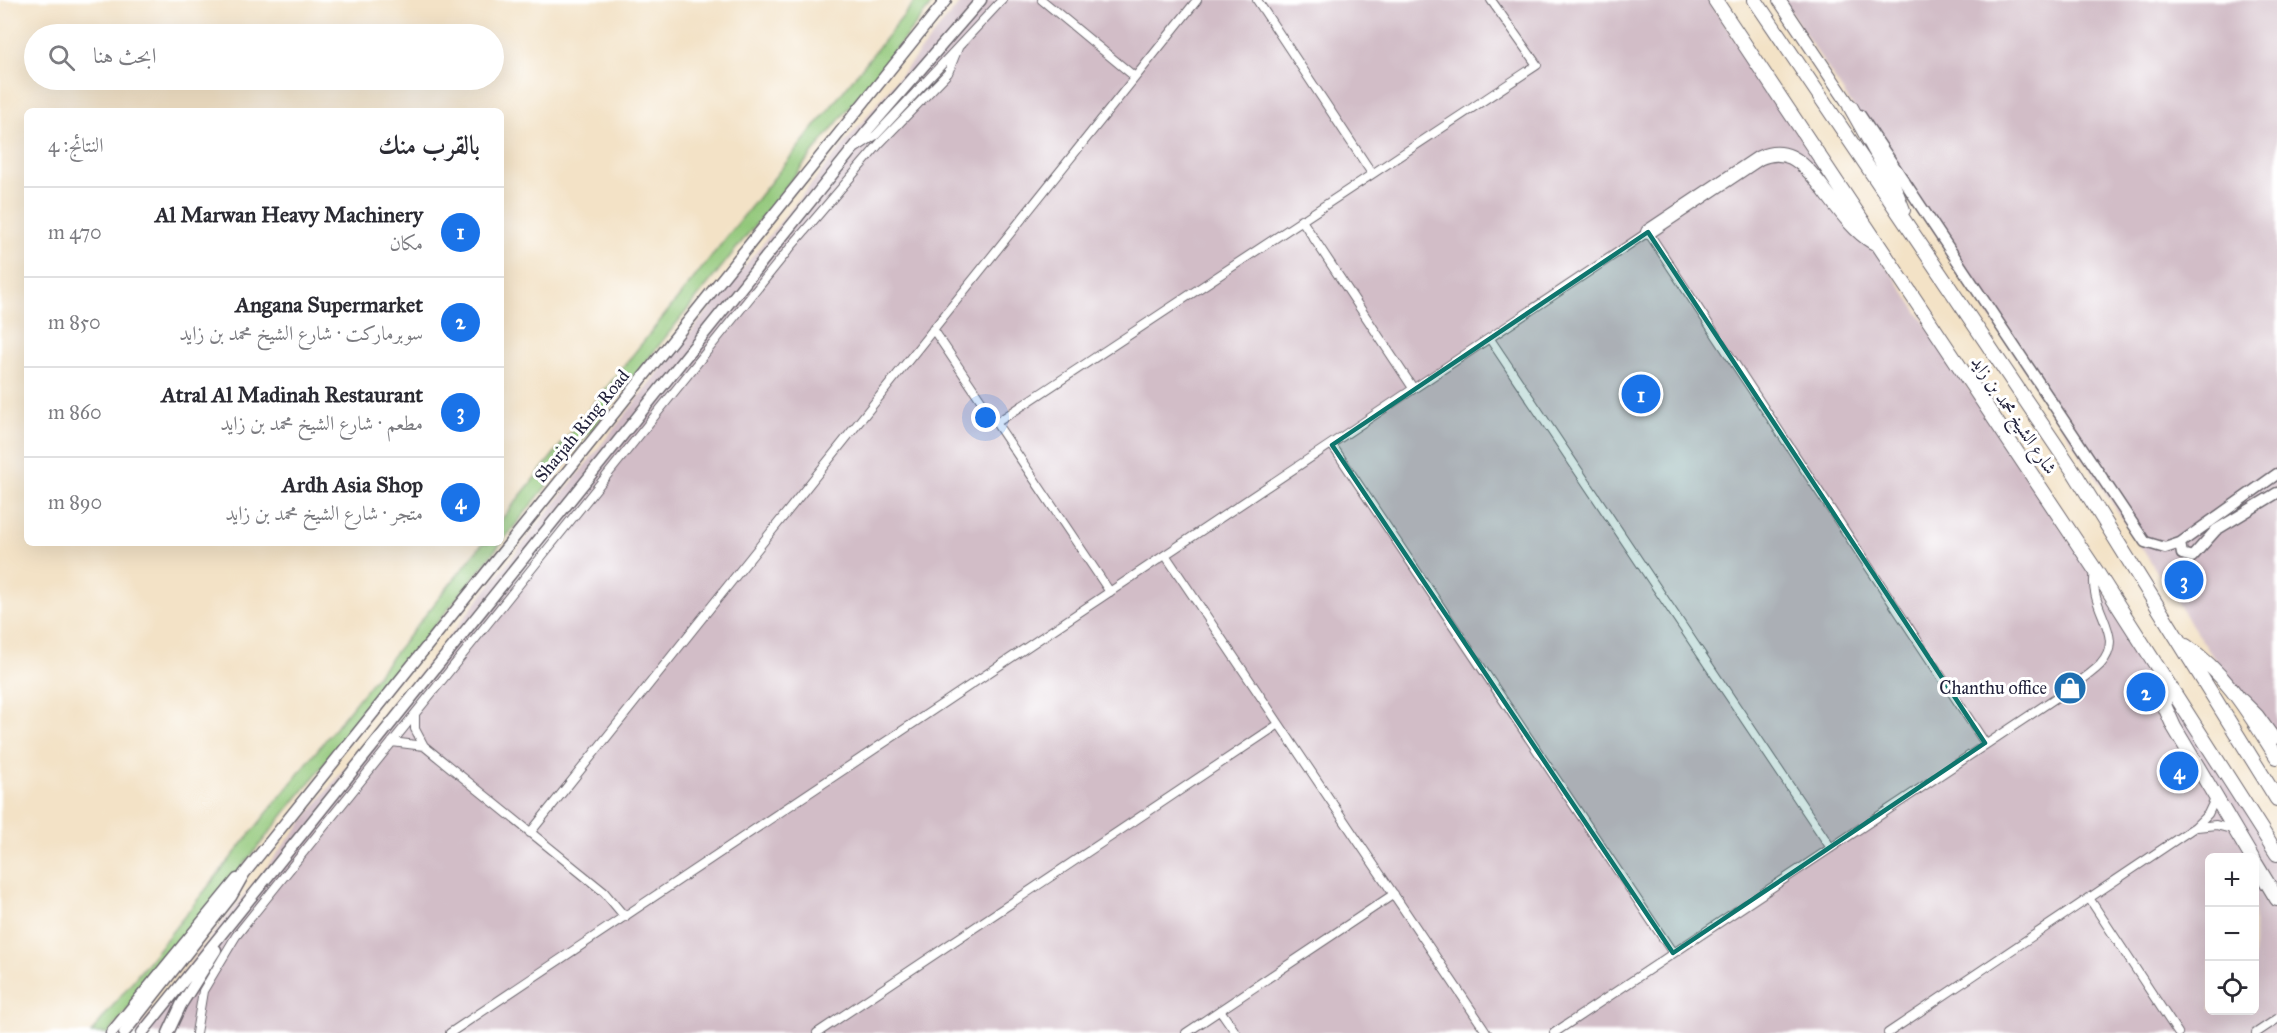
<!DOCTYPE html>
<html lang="ar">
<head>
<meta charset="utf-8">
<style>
  :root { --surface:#fff; --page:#f7f7f7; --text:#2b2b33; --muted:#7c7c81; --line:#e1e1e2; --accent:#1a73e8 }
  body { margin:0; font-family:"IM FELL Great Primer",Amiri,serif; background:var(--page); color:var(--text); direction:rtl }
  .controls { position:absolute; right:18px; bottom:18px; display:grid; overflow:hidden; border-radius:9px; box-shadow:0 6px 24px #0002 }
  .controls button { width:54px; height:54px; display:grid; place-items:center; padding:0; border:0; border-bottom:2px solid var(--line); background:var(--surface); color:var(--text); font:30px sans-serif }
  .you { position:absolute; left:986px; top:418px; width:21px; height:21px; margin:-15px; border:4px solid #fff; border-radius:50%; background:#1a73e8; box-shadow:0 0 0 9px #1a73e833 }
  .badge { display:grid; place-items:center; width:39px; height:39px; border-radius:50%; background:var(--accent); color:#fff; font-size:20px; font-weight:700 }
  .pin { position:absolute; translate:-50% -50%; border:3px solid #fff; box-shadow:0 2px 6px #0006 }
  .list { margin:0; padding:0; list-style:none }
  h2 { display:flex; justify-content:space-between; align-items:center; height:78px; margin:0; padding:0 24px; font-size:26px }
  h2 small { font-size:20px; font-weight:400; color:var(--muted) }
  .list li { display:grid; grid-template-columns:39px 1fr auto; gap:18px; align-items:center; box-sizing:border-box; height:90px; padding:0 24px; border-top:2px solid var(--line) }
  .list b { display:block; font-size:22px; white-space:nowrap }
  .list p { margin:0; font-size:20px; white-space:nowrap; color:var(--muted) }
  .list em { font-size:20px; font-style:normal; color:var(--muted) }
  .icon { flex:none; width:33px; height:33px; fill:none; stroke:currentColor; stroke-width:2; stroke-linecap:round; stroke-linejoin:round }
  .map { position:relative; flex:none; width:2277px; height:1033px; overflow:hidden; direction:ltr }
  .search { position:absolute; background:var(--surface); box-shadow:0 6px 24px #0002; left:24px; top:24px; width:480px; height:66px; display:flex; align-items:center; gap:15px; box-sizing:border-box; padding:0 21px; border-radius:33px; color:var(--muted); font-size:22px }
  .panel { position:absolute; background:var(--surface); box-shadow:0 6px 24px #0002; left:24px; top:108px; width:480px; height:438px; border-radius:9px; direction:rtl }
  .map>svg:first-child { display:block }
</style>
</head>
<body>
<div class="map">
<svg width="2277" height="1033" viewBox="0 0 2277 1033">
  <rect width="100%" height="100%" fill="#fff"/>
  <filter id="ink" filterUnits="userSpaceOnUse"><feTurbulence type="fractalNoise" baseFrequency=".0167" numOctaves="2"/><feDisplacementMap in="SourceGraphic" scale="12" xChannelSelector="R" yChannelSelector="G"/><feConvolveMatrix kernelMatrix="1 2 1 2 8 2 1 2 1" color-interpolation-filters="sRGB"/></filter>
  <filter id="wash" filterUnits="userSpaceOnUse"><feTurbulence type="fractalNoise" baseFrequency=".008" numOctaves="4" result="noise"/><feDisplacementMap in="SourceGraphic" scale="24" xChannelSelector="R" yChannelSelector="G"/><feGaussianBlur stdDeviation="1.35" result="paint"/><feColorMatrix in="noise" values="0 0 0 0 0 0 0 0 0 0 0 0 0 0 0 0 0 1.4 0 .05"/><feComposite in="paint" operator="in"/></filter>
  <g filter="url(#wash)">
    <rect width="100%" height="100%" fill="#f3e2c6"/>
    <path fill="#d2bdc7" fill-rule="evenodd" d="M 962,0 L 1709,0 L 2277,850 L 2277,1033 L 135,1033 L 688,335 ZM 2210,858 L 2254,858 L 2254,1010 L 2210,1010 Z
      M 1783,0 L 2277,0 L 2277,755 Z"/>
    <path fill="#93c87a" stroke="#5a755a" stroke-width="1.5" d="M 916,0 L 935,0 L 501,543 L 501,520 Z
      M 483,543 L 501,543 L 109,1033 L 91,1033 Z"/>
  </g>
  <g filter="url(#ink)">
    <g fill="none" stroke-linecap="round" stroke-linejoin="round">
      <g stroke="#6b656c" stroke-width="10">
        <path id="street" d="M 1042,0 L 1135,77
          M 1257,0 L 1371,172
          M 856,148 L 876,135 L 1002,0
          M 1301,219 L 1413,388
          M 933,329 L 1110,592
          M 1490,339 L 1831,848
          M 996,423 L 1537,65 L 1491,0
          M 1332,445 L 1673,953
          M 1166,556 L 1487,1033
          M 2244,699 L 2259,714 L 2277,739
          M 415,714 L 415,729 L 424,746 L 604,892 L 625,917
          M 392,742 L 424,746
          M 2197,827 L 2216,825 L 2235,830
          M 530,833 L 1197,0
          M 2089,898 L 2178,1033
          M 1220,1010 L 1236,1033
          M 196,1033 L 203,991 L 236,936 L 790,248 L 880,143 L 948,73 L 958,48
          M 450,1033 L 1648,232 L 1985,743
          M 817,1033 L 1279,724
          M 1186,1033 L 1394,894
          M 1554,1033 L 2066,691 C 2077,683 2090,675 2100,665 C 2128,635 2087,610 2095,572
          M 1888,1033 L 2195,827 L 2208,814 L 2216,797
          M 2256,1033 L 2277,1019"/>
      </g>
      <g stroke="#6b656c" stroke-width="13">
        <path id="secondary" d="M 1860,115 L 2145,542 L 2165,548 L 2180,543 L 2277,474
          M 2180,543 L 2182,554 L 2192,557 L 2216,530 L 2277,493
          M 111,1033 L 237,879
          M 124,1033 L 231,897 L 244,874 L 946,0
          M 142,1033 L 868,130 L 981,0
          M 168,1033 L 181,1005 L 216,950"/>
      </g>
      <g stroke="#6b656c" stroke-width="14">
        <path id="primary" d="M 1779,0 L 1850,106"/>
      </g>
      <g stroke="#6b656c" stroke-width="16">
        <path id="highway" d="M 1715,0 L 2096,571 L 2277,854
          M 1755,0 L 2074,472 L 2277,799
          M 1850,106 L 1890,177 L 1903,210
          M 1648,232 L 1759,158 C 1770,153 1780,152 1791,157 C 1818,170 1840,223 1873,242
          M 2186,646 C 2228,675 2250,715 2277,757
          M 2158,674 L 2165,707 L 2174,727 L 2252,858
          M 2254,861 L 2277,899"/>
      </g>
      <use href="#street" stroke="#fff" stroke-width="8"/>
      <use href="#secondary" stroke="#fff" stroke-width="10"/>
      <use href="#primary" stroke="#fff" stroke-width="12"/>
      <use href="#highway" stroke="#fff" stroke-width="14"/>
    </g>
  </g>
  <path fill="#0f766e" fill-opacity="0.2" stroke="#0f766e" stroke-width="4.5" stroke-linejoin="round" d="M 1648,232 L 1985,743 L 1673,953 L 1332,445 Z"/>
  <defs>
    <g id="shop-disc" transform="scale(1.725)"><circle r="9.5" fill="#1f6fb2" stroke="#fff"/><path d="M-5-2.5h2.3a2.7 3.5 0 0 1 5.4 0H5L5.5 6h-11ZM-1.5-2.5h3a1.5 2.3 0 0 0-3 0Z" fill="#fff"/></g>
  </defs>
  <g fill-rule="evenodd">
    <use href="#shop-disc" x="2070" y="688"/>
  </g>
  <g text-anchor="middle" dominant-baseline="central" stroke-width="6" stroke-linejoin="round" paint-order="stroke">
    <g font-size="18" fill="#22223b" stroke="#fff">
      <text transform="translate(2014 415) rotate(56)">شارع الشيخ محمد بن زايد</text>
      <text transform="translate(582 426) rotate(-51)">Sharjah Ring Road</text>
    </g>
    <g font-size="18" fill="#22223b" stroke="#fff" text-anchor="end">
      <text x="2047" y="688">Chanthu office</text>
    </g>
  </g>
</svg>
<div class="controls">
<button>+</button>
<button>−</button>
<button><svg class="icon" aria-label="locate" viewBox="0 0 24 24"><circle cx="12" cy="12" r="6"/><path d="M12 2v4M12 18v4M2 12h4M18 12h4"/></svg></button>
</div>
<div class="you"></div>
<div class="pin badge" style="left:1641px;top:394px">1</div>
<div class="pin badge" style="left:2146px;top:692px">2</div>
<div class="pin badge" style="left:2184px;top:580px">3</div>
<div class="pin badge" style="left:2179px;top:771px">4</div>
<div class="search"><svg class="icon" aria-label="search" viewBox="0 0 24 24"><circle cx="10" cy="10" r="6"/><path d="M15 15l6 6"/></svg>ابحث هنا</div>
<section class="panel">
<h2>بالقرب منك<small>النتائج: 4</small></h2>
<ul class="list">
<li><span class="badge">1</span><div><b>Al Marwan Heavy Machinery</b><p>مكان</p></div><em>470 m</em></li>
<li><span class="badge">2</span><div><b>Angana Supermarket</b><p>سوبرماركت · شارع الشيخ محمد بن زايد</p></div><em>850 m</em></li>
<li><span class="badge">3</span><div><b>Atral Al Madinah Restaurant</b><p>مطعم · شارع الشيخ محمد بن زايد</p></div><em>860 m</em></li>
<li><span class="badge">4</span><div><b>Ardh Asia Shop</b><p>متجر · شارع الشيخ محمد بن زايد</p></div><em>890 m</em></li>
</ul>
</section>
</div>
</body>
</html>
